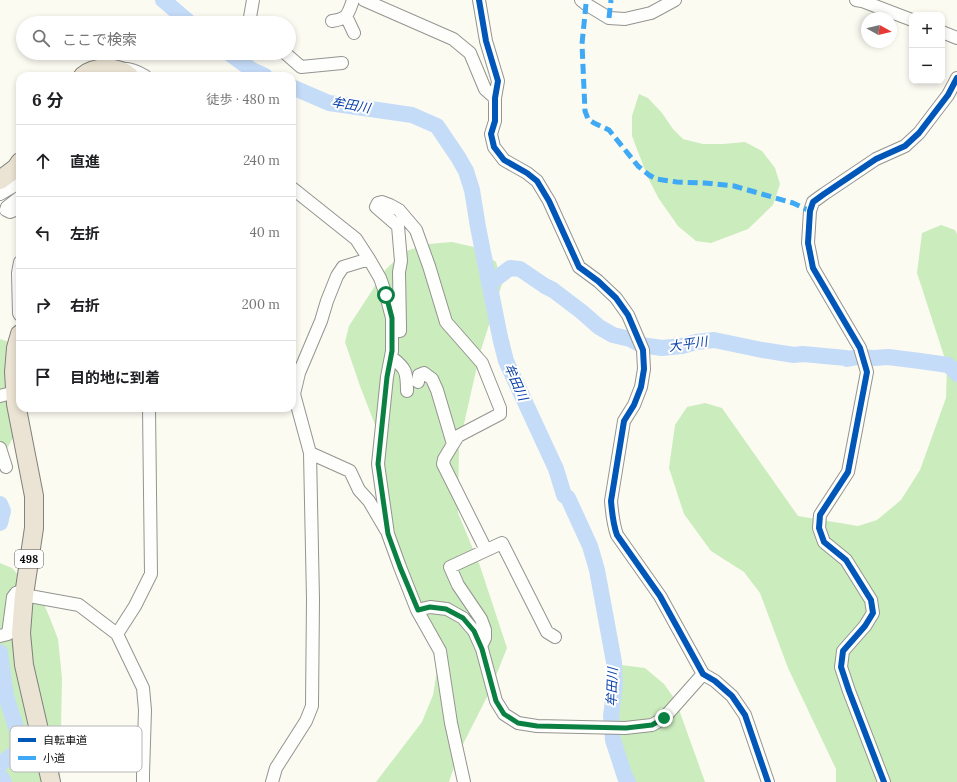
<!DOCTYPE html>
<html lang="ja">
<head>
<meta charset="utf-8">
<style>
  :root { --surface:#fff; --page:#f2f2f2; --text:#202124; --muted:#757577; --line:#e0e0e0 }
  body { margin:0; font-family:Lora,"Noto Sans JP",serif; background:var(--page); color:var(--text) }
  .controls { position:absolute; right:12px; top:12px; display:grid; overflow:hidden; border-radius:8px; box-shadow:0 2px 6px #0003 }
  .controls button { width:36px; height:36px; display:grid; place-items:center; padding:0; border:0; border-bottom:1px solid var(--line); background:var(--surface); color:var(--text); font:20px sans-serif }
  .compass { position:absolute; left:861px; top:12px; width:36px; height:36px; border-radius:50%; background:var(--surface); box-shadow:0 2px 6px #0003; rotate:98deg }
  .stop { position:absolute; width:12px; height:12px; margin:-9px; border:3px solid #0b8043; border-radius:50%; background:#fff }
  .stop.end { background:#0b8043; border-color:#fff; box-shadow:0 1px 4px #0008 }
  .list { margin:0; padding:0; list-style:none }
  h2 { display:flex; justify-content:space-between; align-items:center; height:52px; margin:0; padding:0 16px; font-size:17px }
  h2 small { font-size:13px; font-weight:400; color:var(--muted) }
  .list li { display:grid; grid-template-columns:26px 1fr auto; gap:12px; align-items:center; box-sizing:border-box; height:72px; padding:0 16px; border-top:1px solid var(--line) }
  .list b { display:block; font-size:15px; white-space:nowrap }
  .list em { font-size:13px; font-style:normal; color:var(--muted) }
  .icon { flex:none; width:22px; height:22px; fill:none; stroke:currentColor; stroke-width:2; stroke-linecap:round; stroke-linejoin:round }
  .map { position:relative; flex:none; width:957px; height:782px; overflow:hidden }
  .search { position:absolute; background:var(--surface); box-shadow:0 2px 6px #0003; left:16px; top:16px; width:280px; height:44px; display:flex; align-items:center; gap:10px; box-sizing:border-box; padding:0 14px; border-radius:22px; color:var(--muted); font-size:15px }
  .panel { position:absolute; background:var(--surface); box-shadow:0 2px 6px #0003; left:16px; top:72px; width:280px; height:340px; border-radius:12px }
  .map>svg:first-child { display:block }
</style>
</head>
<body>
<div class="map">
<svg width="957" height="782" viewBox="0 0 957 782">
  <rect width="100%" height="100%" fill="#fbfbf2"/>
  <path fill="#cbecbd" d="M 639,94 L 648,98 L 662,113 L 673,129 L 683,139 L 703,144 L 723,144 L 745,142 L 762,151 L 775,168 L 780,184 L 773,205 L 748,229 L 711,243 L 696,241 L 678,226 L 659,199 L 648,178 L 632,136 L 632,116 Z
    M 941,225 L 955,230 L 957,234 L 957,782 L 836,782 L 836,769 L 788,668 L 760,593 L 744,572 L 711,551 L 684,514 L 669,468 L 675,425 L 687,407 L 705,403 L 722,408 L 798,516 L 858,526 L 877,520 L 901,500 L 920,470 L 946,398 L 947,365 L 917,273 L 922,233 Z
    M 452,242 L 474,247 L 496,262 L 502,284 L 480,353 L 459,446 L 458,513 L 480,566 L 507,648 L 490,691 L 459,752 L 449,782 L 376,782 L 422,722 L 433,695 L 438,664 L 435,634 L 398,569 L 379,435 L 360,386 L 345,342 L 349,326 L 386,269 L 406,251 L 429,244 Z
    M 0,339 L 12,343 L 14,436 L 4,454 L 0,456 Z
    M 0,563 L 12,568 L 43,602 L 49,616 L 58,639 L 62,678 L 60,782 L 0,782 Z
    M 621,665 L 645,668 L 664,684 L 676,701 L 687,732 L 705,782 L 625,782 L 618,749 L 608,726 L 612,688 L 615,674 Z"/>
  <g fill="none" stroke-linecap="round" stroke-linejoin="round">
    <path stroke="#c5dcf8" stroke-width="16" d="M 163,0 L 190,23
      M 229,53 L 252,70 L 265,76
      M 292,87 L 329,103 L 412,115 L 437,126 L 458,157 L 466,171 L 472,190 L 478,227 L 500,337 L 506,361 L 556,469 L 564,495 L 568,498 L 590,546 L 597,570 L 614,662 L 615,685 L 611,716 L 613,740 L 625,777 L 628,782
      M 489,284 L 510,268 L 520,269 L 545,286 L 553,290 L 582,312 L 599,327 L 613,335 L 630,339 L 641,345 L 662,348 L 682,346 L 696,342 L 714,340 L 762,350 L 794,355 L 803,354 L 846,358 L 847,359 L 858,357 L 874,358 L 888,357 L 920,361 L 948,365 L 956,372 L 957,374
      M 0,504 L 3,511 L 0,523
      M 0,652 L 6,696 L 20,740 L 18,751 L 0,764
      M 0,776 L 4,782"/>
    <g stroke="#949490" stroke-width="14">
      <path id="minor" d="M 364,0 L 453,39 L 470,53 L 485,89 L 495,98
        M 479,0 L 486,41 L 498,81 L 495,98 L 495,121 L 491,134 L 494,147 L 504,160 L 527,173 L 537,181 L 549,201 L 579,267 L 598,281 L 616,298 L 628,315 L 643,350 L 644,369 L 641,387 L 634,405 L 624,421 L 611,501 C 612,513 613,524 617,535 L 660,596 L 703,674 L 715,681 L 732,696 L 745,715 L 768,782
        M 581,0 L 586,4 L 609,18 L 625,19 L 651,13 L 675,0
        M 856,0 L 862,1 L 912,20
        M 346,16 L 354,33
        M 332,21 C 348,19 348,14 353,0
        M 249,23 L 253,0
        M 942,32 L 957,38
        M 285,53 L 301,67 L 342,63
        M 122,69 C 130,68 138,72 145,76
        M 292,188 L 356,239 L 369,259 L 380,278 L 386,295 L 392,318 L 392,351 L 387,377 L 378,464 L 388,534 L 400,567 L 417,610 L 440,651 L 451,723 L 464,782
        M 0,194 L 17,184 L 20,184
        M 20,197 L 7,207 L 6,210 L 10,212 L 20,208
        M 20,262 L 18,273 L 19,313 L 20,315
        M 400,331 L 400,326 L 399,272 L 401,261 L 398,226 L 376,207 L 378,203 L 382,202 L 390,205 L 399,210 L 416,230 L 429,266 L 446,322 L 482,363 L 500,408 L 500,414 L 458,436 L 453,444
        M 391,357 C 406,368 407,372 407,391
        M 418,382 L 419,375 L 424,373 L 432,379 L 437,390 L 453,444 L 444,459 L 443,464 L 486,550
        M 0,396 L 15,392
        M 0,448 L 6,467
        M 310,453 L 350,471 L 359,490 L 369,501 L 386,530
        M 24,595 L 79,605 L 117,634 L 143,688 L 145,710 L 143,774 L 143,782
        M 417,610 L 430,607 L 447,609 L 463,618 L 474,631 L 482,649 L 496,701 L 504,714 L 518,723 L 537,726 L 625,728 L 652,725 L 664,718 L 703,674
        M 117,634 L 135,606 L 151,574 L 149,408
        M 0,636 L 8,634 L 13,597 L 16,593 L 25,590
        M 481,646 L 485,638 L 485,630 L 481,619 L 458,585 L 450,567 L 502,543 L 547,632 L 555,637
        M 272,782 L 276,768 L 306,721 L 312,706 L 313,599 L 310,453 L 294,394 L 299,373 L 321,321 L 327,301 L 337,276 L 343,267 L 369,259
        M 884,782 L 849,691 L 841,667 L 843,651 L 865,626 L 873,613 L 871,600 L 846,560 L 824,542 L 819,528 L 820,515 L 848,472 L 867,372 L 860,348 L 813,268 L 808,243 L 810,211 L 813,202 L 824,194 L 876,159 L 905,146 L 919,133 L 948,95 L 957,78"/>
    </g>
    <g stroke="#81817d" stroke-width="20">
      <path id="highway" d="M 83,76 C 94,66 118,66 129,76
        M 0,180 L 16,168 L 20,162
        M 20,334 L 16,348 L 14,372 L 16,404 L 34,496 L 34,528 L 24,595 L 21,633 L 24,665 L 51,782"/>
    </g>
    <use href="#minor" stroke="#fefefd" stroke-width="12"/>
    <use href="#highway" stroke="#ebe3d3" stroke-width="18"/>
    <path stroke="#3fa9f5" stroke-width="5" stroke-dasharray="10 5" stroke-linecap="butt" d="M 586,4 L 582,44 L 585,111 L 588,119 L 594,123 L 609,130 L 638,166 L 649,175 L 656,179 L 677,182 L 705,183 L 734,186 L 793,203 L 810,211
      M 609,18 L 611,0"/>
    <g stroke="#fff" stroke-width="8">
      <path id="cycleway" d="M 479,0 L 486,41 L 498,81 L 495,98 L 495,121 L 491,134 L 494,147 L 504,160 L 527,173 L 537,181 L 549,201 L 579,267 L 598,281 L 616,298 L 628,315 L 643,350 L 644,369 L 641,387 L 634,405 L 624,421 L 611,501 C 612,513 613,524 617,535 L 660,596 L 703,674 L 715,681 L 732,696 L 745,715 L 768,782
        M 884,782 L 849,691 L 841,667 L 843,651 L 865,626 L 873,613 L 871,600 L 846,560 L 824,542 L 819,528 L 820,515 L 848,472 L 867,372 L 860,348 L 813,268 L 808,243 L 810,211 L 813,202 L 824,194 L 876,159 L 905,146 L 919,133 L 948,95 L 957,78"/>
    </g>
    <use href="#cycleway" stroke="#0057b8" stroke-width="6"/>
  </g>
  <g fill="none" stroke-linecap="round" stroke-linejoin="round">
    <path stroke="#0b8043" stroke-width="5" d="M 386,295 L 392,318 L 392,351 L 387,377 L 378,464 L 388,534 L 400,567 L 418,610 L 430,607 L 446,609 L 463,618 L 474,631 L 482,649 L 496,701 L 504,714 L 518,723 L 537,726 L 626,728 L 652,725 L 664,718"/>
  </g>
  <g text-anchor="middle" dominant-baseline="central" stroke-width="4" stroke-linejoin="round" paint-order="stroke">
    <rect fill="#fff" stroke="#565656" stroke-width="1" x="15" y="550" width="28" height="18" rx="3"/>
    <g font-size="11" font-weight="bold" fill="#0d0d0d">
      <text x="29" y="559">498</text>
    </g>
    <g font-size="13" font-style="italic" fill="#0c43a9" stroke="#fff">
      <text transform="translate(351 105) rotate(10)">牟田川</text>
      <text transform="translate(688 344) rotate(-8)">大平川</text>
      <text transform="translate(516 382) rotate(66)">牟田川</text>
      <text transform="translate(612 687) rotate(-88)">牟田川</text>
    </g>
  </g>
  <rect x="10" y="726" width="132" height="46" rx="6" fill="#fff" stroke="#b6b6b6" stroke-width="1"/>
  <rect x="18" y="738" width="18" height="4" fill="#0057b8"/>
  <rect x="18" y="756" width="18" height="4" fill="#3fa9f5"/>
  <g font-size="11" fill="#0d0d0d">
    <text x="43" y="744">自転車道</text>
    <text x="43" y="762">小道</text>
  </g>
</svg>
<div class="controls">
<button>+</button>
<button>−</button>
</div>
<svg class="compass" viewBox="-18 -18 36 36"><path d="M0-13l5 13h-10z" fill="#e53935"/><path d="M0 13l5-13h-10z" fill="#757577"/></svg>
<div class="stop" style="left:386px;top:295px"></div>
<div class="stop end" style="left:664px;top:718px"></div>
<div class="search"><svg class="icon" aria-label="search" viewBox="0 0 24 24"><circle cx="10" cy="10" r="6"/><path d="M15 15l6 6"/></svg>ここで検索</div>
<section class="panel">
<h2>6 分<small>徒歩 · 480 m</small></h2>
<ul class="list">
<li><svg class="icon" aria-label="ahead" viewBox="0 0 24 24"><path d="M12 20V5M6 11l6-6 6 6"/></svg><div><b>直進</b></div><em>240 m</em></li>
<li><svg class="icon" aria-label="left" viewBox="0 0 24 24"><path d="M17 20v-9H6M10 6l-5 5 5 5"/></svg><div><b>左折</b></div><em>40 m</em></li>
<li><svg class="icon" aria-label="right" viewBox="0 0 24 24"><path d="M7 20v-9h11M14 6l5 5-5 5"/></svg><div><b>右折</b></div><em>200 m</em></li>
<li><svg class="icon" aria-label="arrive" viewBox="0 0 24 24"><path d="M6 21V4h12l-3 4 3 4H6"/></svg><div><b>目的地に到着</b></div></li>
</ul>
</section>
</div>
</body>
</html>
